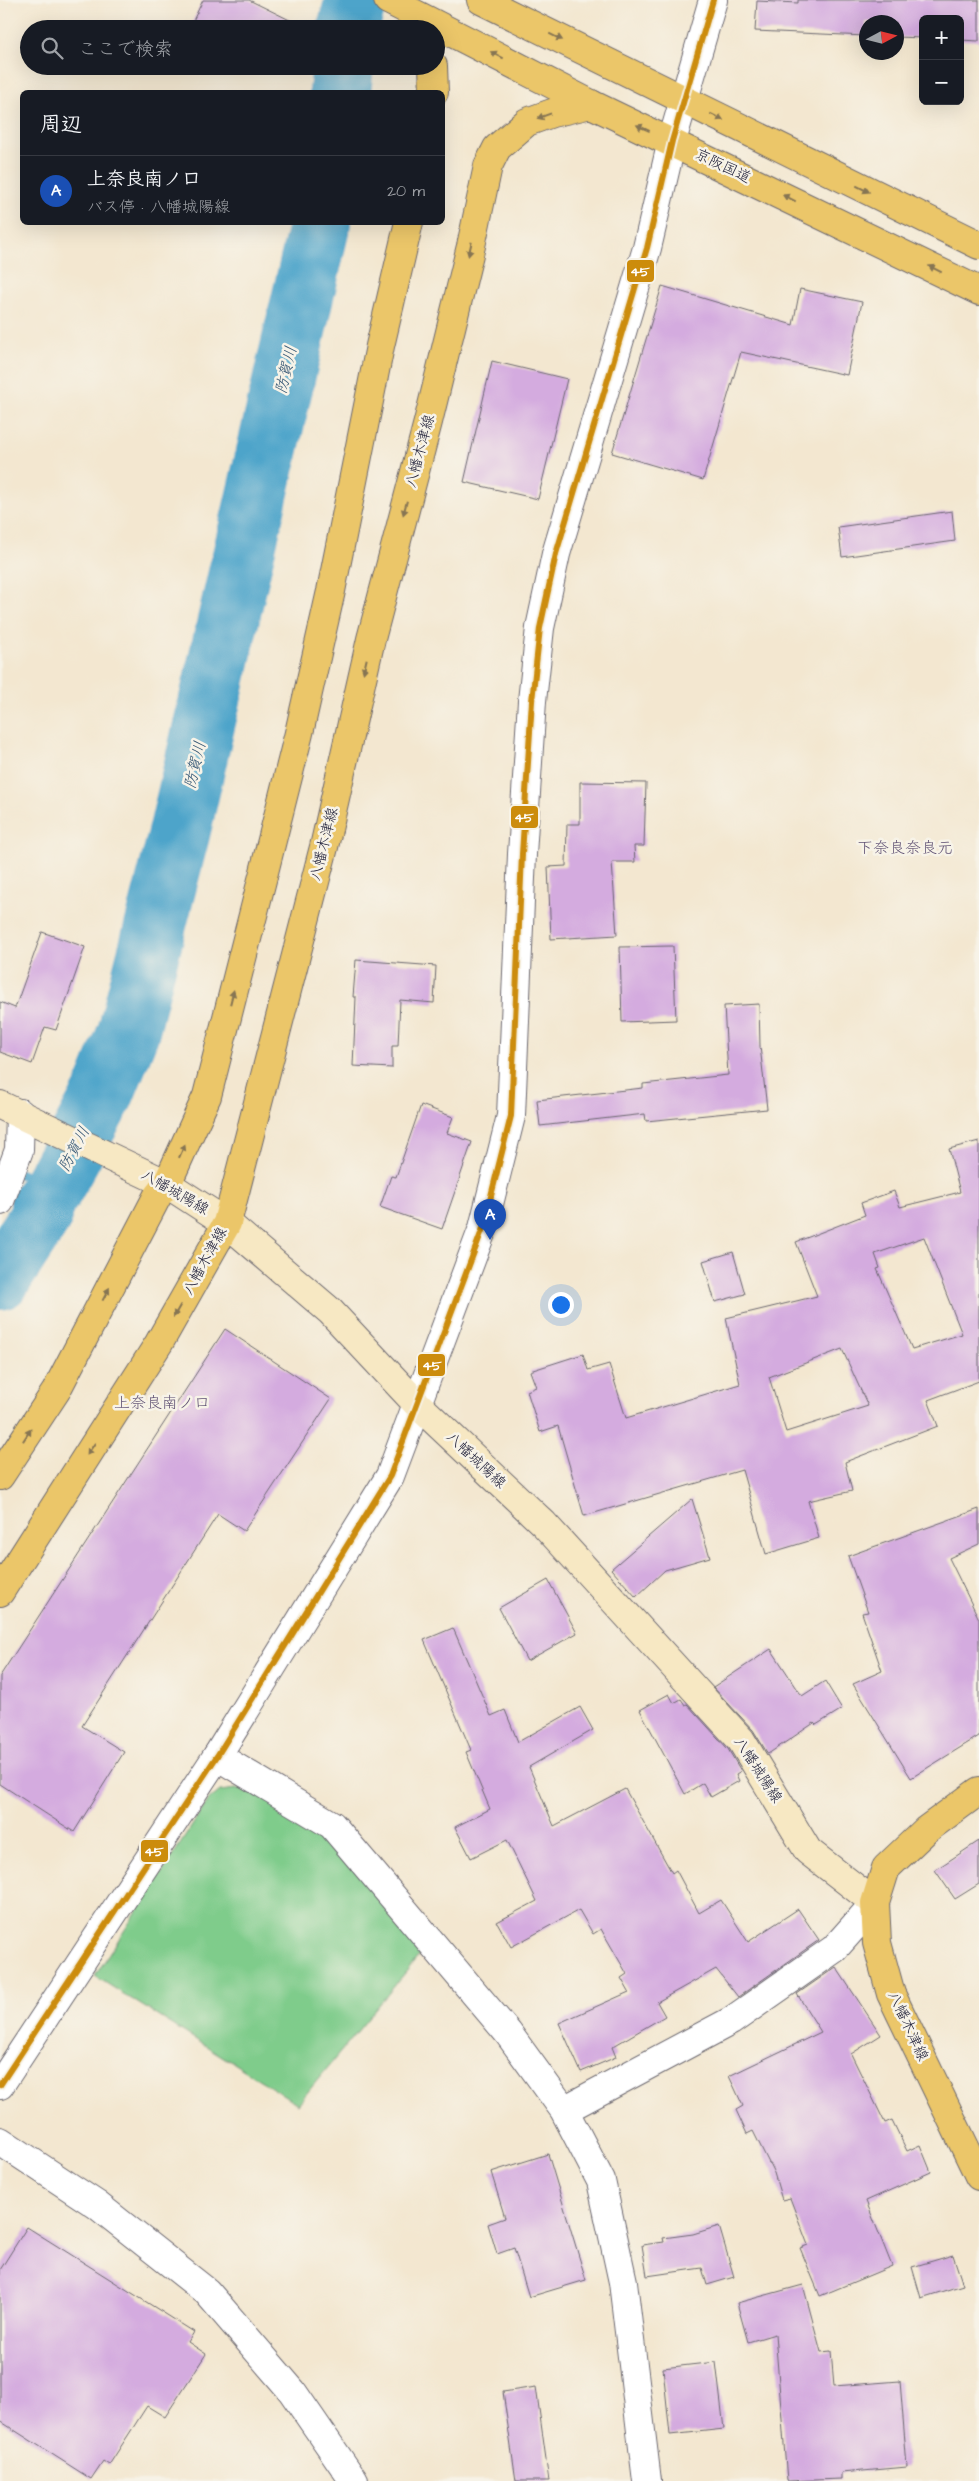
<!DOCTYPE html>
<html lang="ja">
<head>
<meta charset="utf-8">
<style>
  :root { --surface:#171b24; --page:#20242c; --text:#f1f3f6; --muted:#9ea1a6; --line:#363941; --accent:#d93025 }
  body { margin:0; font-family:"Architects Daughter","Klee One",sans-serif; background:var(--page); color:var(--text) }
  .controls { position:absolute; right:15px; top:15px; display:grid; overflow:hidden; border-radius:8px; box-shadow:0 5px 20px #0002 }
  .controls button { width:45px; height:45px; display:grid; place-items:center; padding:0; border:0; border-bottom:1px solid var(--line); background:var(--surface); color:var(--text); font:25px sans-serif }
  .compass { position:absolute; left:859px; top:15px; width:45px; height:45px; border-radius:50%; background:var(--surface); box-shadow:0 5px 20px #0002; rotate:83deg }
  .you { position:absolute; left:560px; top:1304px; width:18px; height:18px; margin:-12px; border:4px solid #fff; border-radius:50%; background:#1a73e8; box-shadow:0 0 0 8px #1a73e833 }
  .badge { display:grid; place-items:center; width:32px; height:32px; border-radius:50%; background:var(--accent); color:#fff; font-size:16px; font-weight:700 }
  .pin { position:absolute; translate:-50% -41px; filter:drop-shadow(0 1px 2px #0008) }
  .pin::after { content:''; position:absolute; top:26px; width:18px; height:15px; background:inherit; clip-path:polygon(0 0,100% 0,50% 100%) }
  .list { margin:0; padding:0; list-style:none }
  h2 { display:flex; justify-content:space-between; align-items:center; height:65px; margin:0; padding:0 20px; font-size:21px }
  h2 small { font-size:16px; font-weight:400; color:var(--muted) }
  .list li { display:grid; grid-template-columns:32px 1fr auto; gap:15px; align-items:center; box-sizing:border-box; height:70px; padding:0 20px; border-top:1px solid var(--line) }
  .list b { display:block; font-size:19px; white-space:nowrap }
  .list p { margin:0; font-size:16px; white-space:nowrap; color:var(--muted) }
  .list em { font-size:16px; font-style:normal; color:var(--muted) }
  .icon { flex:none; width:28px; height:28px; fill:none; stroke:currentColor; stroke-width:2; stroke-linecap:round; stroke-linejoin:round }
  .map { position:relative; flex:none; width:979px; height:2481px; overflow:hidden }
  .search { position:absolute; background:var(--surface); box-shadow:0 5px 20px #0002; left:20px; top:20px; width:425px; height:55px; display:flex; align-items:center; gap:12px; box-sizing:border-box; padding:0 18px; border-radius:28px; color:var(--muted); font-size:19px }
  .panel { position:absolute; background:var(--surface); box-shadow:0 5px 20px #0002; left:20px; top:90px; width:425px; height:135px; border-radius:8px }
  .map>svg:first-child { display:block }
</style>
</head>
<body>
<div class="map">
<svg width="979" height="2481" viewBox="0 0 979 2481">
  <rect width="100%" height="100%" fill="#f7f3e8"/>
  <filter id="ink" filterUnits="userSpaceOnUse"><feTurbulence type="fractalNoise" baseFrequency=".02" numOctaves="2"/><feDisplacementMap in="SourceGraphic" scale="10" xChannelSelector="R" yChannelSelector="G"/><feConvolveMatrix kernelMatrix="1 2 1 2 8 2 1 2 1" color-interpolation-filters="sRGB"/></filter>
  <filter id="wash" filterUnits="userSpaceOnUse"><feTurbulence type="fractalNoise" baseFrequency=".0096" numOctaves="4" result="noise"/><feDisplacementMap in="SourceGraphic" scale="20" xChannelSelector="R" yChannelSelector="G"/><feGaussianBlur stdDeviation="1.12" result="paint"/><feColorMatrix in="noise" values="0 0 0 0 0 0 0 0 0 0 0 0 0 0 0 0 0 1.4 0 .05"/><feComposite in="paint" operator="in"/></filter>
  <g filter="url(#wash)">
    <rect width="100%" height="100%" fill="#f3e7d0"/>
    <path fill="#7fcc8b" stroke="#507763" d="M 245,1788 L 329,1834 L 423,1951 L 298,2104 L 95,1976 L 208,1801 L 220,1791 Z"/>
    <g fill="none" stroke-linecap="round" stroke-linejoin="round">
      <path stroke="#4ea4ca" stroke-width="10" d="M 12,1170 L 52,1189"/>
      <path stroke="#4ea4ca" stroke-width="62" d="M 348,29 L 356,0
        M 340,92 L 343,66
        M 0,1279 L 42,1214 L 41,1204 L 52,1189 L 103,1095 L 128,1033 L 179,834 L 320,222"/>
    </g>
    <g id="blocks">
      <path fill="#d4abdf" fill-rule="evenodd" d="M 203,0 L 249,0 L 308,29 L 189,29 Z
        M 798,0 L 979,0 L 979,41 L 960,40 L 960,19 L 923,19 L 923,38 L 896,37 L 896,22 L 866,22 L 866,36 L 755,31 L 757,1 L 798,3 Z
        M 662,286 L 793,325 L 800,289 L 862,302 L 847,375 L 741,352 L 703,480 L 612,453 Z
        M 492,361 L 567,379 L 538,499 L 464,482 Z
        M 952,511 L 955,541 L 842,557 L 838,527 Z
        M 580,782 L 646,783 L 644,846 L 634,846 L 635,862 L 612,862 L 617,935 L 551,939 L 548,867 L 566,866 L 567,824 L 580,824 Z
        M 42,932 L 85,947 L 56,1030 L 45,1027 L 32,1064 L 0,1052 L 0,1002 L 15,1008 Z
        M 673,946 L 676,1020 L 622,1022 L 620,947 Z
        M 356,960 L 436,966 L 434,1003 L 400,1000 L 398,1046 L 392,1046 L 392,1068 L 353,1066 L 356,997 L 353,997 Z
        M 759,1004 L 760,1046 L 767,1109 L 646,1121 L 645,1114 L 540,1126 L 537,1100 L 643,1088 L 643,1084 L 728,1075 L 724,1006 Z
        M 421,1105 L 453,1117 L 447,1133 L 472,1142 L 442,1229 L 380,1207 L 391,1176 L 396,1177 Z
        M 979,1141 L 979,1381 L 928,1400 L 938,1426 L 845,1462 L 852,1491 L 808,1501 L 819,1538 L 766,1554 L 742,1470 L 584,1516 L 558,1426 L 540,1432 L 527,1391 L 536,1387 L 530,1371 L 583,1354 L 588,1370 L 609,1364 L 626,1418 L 740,1384 L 726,1318 L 817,1296 L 796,1242 L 865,1215 L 861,1203 L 894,1191 L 900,1207 L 960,1192 L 949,1149 ZM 924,1237 L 962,1334 L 912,1349 L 877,1269 L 880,1268 L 875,1254 ZM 842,1349 L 868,1406 L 786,1432 L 769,1377 Z
        M 733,1252 L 745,1294 L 715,1302 L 703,1261 Z
        M 225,1329 L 331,1399 L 244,1531 L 218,1514 L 82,1726 L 124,1752 L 74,1832 L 0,1784 L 0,1676 Z
        M 692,1499 L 710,1557 L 665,1570 L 636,1597 L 611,1569 Z
        M 979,1509 L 979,1544 L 949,1558 L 979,1619 L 979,1736 L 911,1778 L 853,1684 L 882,1671 L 862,1613 L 868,1612 L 848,1556 Z
        M 548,1580 L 577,1633 L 527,1661 L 499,1608 Z
        M 453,1628 L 491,1716 L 505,1710 L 518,1742 L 580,1707 L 593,1730 L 529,1767 L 554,1826 L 625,1789 L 672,1873 L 676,1870 L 699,1913 L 721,1900 L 748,1942 L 798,1909 L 819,1940 L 738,1997 L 716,1969 L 657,2002 L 665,2016 L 612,2047 L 616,2057 L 581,2072 L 559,2023 L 629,1992 L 621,1978 L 627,1974 L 601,1929 L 593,1934 L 579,1910 L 511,1947 L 497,1922 L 537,1901 L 507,1840 L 471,1858 L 455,1827 L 490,1809 L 466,1752 L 471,1750 L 424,1640 Z
        M 771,1649 L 802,1696 L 825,1681 L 842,1709 L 816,1725 L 814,1723 L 768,1754 L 753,1730 L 713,1687 Z
        M 669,1694 L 674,1703 L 681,1699 L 685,1705 L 687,1704 L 728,1749 L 741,1771 L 736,1774 L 739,1781 L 711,1797 L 703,1783 L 685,1794 L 640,1710 Z
        M 979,1841 L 979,1884 L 955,1899 L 935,1870 Z
        M 836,1967 L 881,2035 L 851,2054 L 885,2123 L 892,2120 L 907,2151 L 920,2145 L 931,2172 L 866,2201 L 892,2266 L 820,2296 L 800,2248 L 808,2245 L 790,2198 L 782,2200 L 774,2173 L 753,2131 L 747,2134 L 736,2110 L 743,2106 L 729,2076 L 821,2032 L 797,1994 Z
        M 548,2154 L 586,2280 L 529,2297 L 514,2248 L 497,2254 L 488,2224 L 505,2218 L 491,2172 Z
        M 719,2226 L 734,2277 L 707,2285 L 702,2268 L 647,2276 L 642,2245 L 664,2242 L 663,2238 L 693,2234 Z
        M 27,2227 L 194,2332 L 188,2342 L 206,2354 L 165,2417 L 147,2406 L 109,2465 L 103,2461 L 91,2479 L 0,2421 L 0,2270 Z
        M 953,2255 L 963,2285 L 921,2298 L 912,2267 Z
        M 803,2285 L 821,2352 L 831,2351 L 834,2386 L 900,2381 L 907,2467 L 841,2473 L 841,2479 L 787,2481 L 775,2334 L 748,2342 L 737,2303 Z
        M 716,2362 L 724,2429 L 670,2435 L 663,2368 Z
        M 536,2387 L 549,2481 L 516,2481 L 503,2392 Z"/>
    </g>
  </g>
  <g filter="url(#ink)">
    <use href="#blocks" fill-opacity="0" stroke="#6b676f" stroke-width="1"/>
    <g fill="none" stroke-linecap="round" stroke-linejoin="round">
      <g stroke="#6b676f" stroke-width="30">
        <path id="minor" d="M 0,1201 L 19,1150 L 20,1113
          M 417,1404 L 483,1228 L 511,1116 L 522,854 L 532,701 L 540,628 L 556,554 L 647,248 L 672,141
          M 217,1756 L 332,1825 L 508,2033 L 564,2110 L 601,2181 L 623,2282 L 647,2481
          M 564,2110 L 731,2021 L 834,1949 L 875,1903"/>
      </g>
      <g stroke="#6b676f" stroke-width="30">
        <path id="tertiary" d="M 672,141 L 713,0
          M 0,2085 L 217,1756 L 390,1476 L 417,1404
          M 0,2141 L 97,2205 L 207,2292 L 292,2391 L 354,2481"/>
      </g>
      <g stroke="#6b676f" stroke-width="30">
        <path id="secondary" d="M 0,1105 L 167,1184 L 227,1223 L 330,1311 L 417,1404 L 544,1524 L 741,1740 L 808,1851 L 875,1903"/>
      </g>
      <g stroke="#6b676f" stroke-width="30">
        <path id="primary" d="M 433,66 L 434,92
          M 0,1476 L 56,1391 L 158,1195 L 167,1184 L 207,1096 L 264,872 L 299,733 L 331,591 L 380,346 L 409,222
          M 0,1592 L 159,1343 L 227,1223 L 324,847 L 371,639 L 428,422 L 471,246 L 488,166 L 497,148 L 527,122 L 552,113 L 591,104
          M 979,1791 L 926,1830 L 886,1868 L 875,1903 L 877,1943 L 891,1994 L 979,2176"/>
      </g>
      <g stroke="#6b676f" stroke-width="30">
        <path id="trunk" d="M 388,0 L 591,104 L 979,291
          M 481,0 L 979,245"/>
      </g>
      <use href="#minor" stroke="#fff" stroke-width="28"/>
      <use href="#tertiary" stroke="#fff" stroke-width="28"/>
      <use href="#secondary" stroke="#f7e8c3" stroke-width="28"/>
      <use href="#primary" stroke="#ebc669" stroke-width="28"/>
      <use href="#trunk" stroke="#ebc669" stroke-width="28"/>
      <g stroke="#f7f3e8" stroke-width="10">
        <path id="bus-1" d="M 0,2085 L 217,1756 L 390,1476 L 483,1228 L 511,1116 L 522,854 L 532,701 L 540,628 L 556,554 L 647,248 L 672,141 L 713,0"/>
      </g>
      <use href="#bus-1" stroke="#cc8c0c" stroke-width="6"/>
    </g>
    <defs><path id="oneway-solid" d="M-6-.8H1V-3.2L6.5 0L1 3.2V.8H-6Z" transform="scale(1.25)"/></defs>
    <g fill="#867452">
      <use href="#oneway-solid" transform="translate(556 37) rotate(26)"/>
      <use href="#oneway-solid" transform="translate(497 55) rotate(-153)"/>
      <use href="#oneway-solid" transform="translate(544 116) rotate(160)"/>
      <use href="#oneway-solid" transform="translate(717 117) rotate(26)"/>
      <use href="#oneway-solid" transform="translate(643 128) rotate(-155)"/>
      <use href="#oneway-solid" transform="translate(863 189) rotate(26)"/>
      <use href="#oneway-solid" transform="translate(789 198) rotate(-154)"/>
      <use href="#oneway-solid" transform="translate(470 249) rotate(103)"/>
      <use href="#oneway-solid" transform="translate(935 269) rotate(-154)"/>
      <use href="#oneway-solid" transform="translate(405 508) rotate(105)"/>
      <use href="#oneway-solid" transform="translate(365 666) rotate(103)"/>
      <use href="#oneway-solid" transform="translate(232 997) rotate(-76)"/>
      <use href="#oneway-solid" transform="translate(182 1151) rotate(-66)"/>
      <use href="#oneway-solid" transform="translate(106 1294) rotate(-62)"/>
      <use href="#oneway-solid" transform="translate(177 1311) rotate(119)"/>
      <use href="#oneway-solid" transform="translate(27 1435) rotate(-57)"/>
      <use href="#oneway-solid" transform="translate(91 1449) rotate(123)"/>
    </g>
  </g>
  <g text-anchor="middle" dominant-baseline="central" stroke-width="5" stroke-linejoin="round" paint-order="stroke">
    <g font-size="15" fill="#22223b" stroke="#f7f3e8">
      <text transform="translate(723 166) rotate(26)">京阪国道</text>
      <text transform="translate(420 451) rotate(-75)">八幡木津線</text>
      <text transform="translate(324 844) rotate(-76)">八幡木津線</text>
      <text transform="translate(175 1192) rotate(30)">八幡城陽線</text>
      <text transform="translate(205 1261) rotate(-61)">八幡木津線</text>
      <text transform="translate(476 1460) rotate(43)">八幡城陽線</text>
      <text transform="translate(758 1770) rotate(57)">八幡城陽線</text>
      <text transform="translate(908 2026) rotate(65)">八幡木津線</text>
    </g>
    <g font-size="16" font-style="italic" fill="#345674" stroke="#f7f3e8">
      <text transform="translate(286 370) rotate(-77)">防賀川</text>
      <text transform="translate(195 765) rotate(-77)">防賀川</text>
      <text transform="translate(74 1149) rotate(-62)">防賀川</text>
    </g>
    <g font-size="16" fill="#605274" stroke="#f7f3e8">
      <text x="905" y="848">下奈良奈良元</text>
      <text x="162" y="1403">上奈良南ノ口</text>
    </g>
  </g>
  <g stroke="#f7f3e8" stroke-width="2">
    <rect x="626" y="259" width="29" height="24" rx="5" fill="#cc8c0c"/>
    <rect x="510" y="805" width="29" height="24" rx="5" fill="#cc8c0c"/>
    <rect x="417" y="1353" width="29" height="24" rx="5" fill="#cc8c0c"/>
    <rect x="140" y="1839" width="29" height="24" rx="5" fill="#cc8c0c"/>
  </g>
  <g font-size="14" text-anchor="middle" font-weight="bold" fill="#fff">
    <text x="640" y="276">45</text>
    <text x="524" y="822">45</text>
    <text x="432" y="1370">45</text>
    <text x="154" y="1856">45</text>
  </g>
</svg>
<div class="controls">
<button>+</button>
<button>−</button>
</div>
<svg class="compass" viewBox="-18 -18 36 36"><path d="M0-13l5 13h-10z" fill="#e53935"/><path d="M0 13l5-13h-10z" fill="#9ea1a6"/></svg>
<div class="you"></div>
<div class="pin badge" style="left:490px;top:1240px;background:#1a4fb4">A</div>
<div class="search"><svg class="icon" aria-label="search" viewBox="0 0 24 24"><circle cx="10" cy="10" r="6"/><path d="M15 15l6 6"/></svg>ここで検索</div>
<section class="panel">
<h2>周辺<small></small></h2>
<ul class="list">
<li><span class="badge" style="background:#1a4fb4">A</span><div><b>上奈良南ノ口</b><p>バス停 · 八幡城陽線</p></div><em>20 m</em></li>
</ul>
</section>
</div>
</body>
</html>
